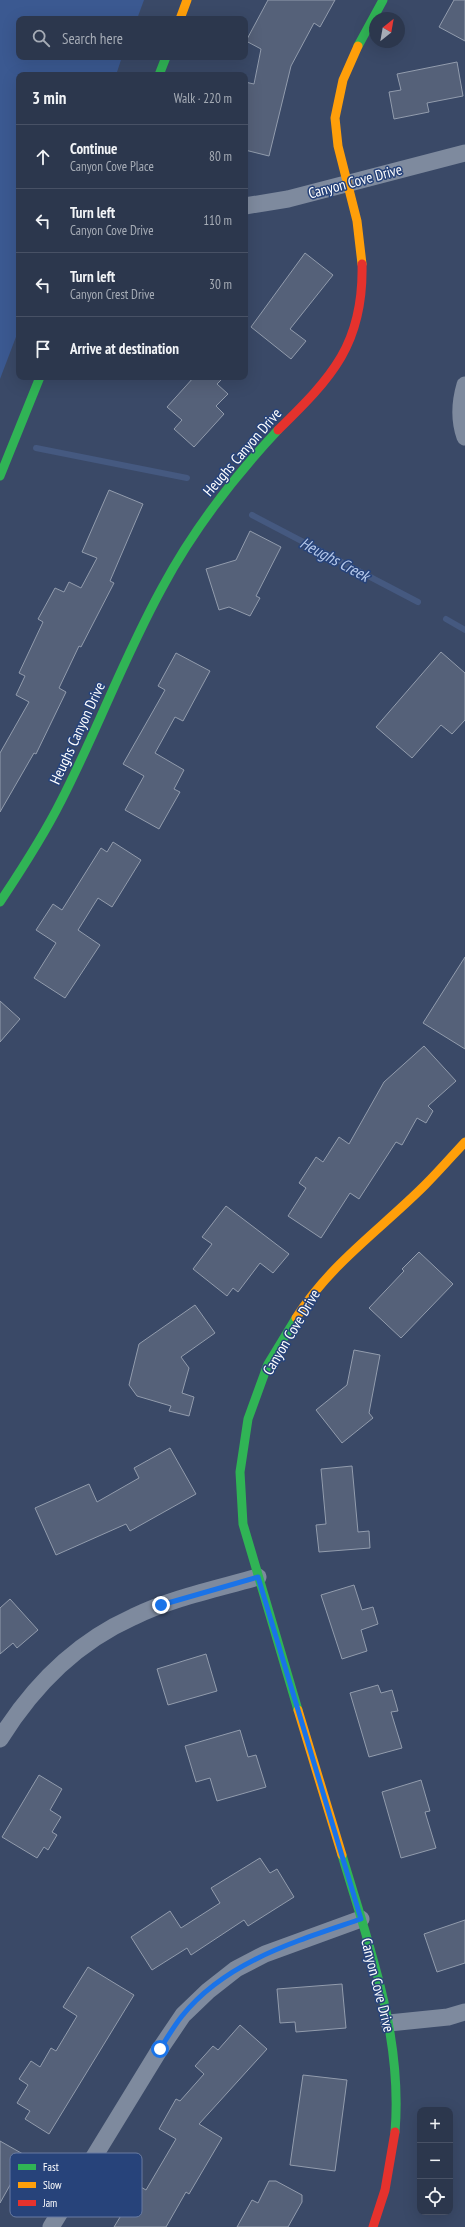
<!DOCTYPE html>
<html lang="en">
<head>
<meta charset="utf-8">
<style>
  :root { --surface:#2c374d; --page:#384257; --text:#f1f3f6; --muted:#a6acb6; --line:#485165 }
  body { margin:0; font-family:"PT Sans Narrow",sans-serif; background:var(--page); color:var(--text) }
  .controls { position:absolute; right:12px; bottom:12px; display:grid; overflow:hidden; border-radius:8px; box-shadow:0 4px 16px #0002 }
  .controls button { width:36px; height:36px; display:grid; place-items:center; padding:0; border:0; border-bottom:1px solid var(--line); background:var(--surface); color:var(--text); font:20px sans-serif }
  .compass { position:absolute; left:369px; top:12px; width:36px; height:36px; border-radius:50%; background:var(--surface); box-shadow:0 4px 16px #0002; rotate:31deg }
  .stop { position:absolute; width:12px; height:12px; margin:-9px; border:3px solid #1a73e8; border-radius:50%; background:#fff }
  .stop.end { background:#1a73e8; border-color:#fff; box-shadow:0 1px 4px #0008 }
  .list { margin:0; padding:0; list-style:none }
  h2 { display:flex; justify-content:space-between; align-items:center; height:52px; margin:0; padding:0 16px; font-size:17px }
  h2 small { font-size:13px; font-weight:400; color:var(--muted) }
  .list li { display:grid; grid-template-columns:26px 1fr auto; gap:12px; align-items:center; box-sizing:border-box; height:64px; padding:0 16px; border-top:1px solid var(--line) }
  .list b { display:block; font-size:15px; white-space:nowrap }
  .list p { margin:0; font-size:13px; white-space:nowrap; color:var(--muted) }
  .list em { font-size:13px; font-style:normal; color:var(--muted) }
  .icon { flex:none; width:22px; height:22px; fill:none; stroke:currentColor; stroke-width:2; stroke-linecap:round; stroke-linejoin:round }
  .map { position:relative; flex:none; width:465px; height:2227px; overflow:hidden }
  .search { position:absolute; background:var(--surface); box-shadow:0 4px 16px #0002; left:16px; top:16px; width:232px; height:44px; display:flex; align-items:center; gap:10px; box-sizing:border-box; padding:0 14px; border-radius:8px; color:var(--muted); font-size:15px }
  .panel { position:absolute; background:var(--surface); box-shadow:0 4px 16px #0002; left:16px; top:72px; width:232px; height:308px; border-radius:8px }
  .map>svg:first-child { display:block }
</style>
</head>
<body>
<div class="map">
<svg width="465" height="2227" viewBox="0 0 465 2227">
  <rect width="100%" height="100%" fill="#3a4967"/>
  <path fill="#3b5991" d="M 0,0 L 144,0 L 137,19 L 19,19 L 19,57 L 122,57 L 116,75 L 19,75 L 19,329 L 0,379 Z"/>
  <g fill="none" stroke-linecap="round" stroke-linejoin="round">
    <path stroke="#455980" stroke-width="6" d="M 36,448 L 187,478
      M 252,515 L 418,602
      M 446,619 L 465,630"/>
  </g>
  <path fill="#556179" stroke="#929cad" d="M 268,0 L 335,0 L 320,27 L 314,23 L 291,66 L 269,156 L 245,150 L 245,82 L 254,84 L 261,49 L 246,41 Z
    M 454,0 L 465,0 L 465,41 L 439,27 Z
    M 457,62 L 463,96 L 427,103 L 429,112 L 394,119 L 389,92 L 401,90 L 397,74 Z
    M 305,253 L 333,275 L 290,329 L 306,341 L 291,359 L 251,327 Z
    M 194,377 L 224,377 L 217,384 L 228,394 L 216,406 L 224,414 L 194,447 L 174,429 L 182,420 L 167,407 Z
    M 109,490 L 143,504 L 110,581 L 114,583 L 81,647 L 79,646 L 59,688 L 66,692 L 36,754 L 34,753 L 0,812 L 0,753 L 29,702 L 16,695 L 25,676 L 19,673 L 43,622 L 38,619 L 55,588 L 64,592 L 69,582 L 81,588 L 97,558 L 82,552 Z
    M 250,531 L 281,547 L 256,596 L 260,598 L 250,616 L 229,607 L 219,610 L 206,569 L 236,560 Z
    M 441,652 L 465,673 L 465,720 L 452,734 L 441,725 L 412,758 L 376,727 Z
    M 176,653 L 210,671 L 183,721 L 175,717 L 155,753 L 184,770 L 174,789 L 180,792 L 159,829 L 125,810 L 144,776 L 123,764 L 165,690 L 158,686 Z
    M 113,842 L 141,860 L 112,907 L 98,898 L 78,930 L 100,945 L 65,998 L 34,978 L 56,943 L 36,930 L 53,904 L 62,910 L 101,848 L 107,852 Z
    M 465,957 L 465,1049 L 423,1023 Z
    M 0,1001 L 20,1019 L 0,1042 Z
    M 424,1046 L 456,1081 L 428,1106 L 433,1111 L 426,1123 L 417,1118 L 402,1145 L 396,1142 L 359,1199 L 350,1193 L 321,1238 L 288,1216 L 306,1188 L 299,1183 L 316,1157 L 323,1162 L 339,1137 L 349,1144 L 384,1082 Z
    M 226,1206 L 289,1254 L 273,1273 L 260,1263 L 238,1292 L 233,1288 L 227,1296 L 193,1269 L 212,1244 L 202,1237 Z
    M 419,1252 L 453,1284 L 401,1338 L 369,1308 L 404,1271 L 402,1269 Z
    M 195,1305 L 215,1333 L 181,1357 L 189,1368 L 182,1393 L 194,1397 L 189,1416 L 169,1411 L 171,1406 L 137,1396 L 129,1385 L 139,1344 Z
    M 354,1350 L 380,1355 L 369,1413 L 373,1418 L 342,1443 L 316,1410 L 347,1385 Z
    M 170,1448 L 196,1494 L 130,1531 L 126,1524 L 56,1555 L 35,1508 L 89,1484 L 97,1502 L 139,1478 L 134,1468 Z
    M 352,1466 L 358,1532 L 369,1531 L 370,1548 L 319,1552 L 316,1525 L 326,1524 L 321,1469 Z
    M 354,1585 L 362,1610 L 373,1607 L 378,1624 L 361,1630 L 367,1651 L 342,1659 L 321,1595 Z
    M 10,1599 L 38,1630 L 17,1648 L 13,1643 L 0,1654 L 0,1608 Z
    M 206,1654 L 217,1691 L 168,1705 L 157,1669 Z
    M 378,1685 L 381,1693 L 392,1690 L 398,1711 L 391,1712 L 402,1748 L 369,1757 L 350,1693 Z
    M 240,1730 L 248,1757 L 256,1755 L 266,1787 L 217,1801 L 210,1778 L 196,1782 L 185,1746 Z
    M 39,1775 L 62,1789 L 50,1810 L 61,1817 L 52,1832 L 57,1835 L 48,1850 L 44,1847 L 37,1858 L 2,1837 Z
    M 421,1780 L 430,1811 L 425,1812 L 436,1848 L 401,1858 L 382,1792 Z
    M 260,1858 L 270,1873 L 277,1869 L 294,1897 L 248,1926 L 244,1920 L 191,1955 L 187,1948 L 152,1970 L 131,1937 L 170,1911 L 181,1928 L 220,1903 L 211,1888 Z
    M 465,1920 L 465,1963 L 437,1972 L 424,1934 Z
    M 88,1967 L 134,1995 L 49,2134 L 25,2119 L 30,2111 L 17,2103 L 28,2085 L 19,2079 L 31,2061 L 40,2067 L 51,2048 L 56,2051 L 77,2016 L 63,2007 Z
    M 342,1984 L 346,2028 L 296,2032 L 295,2022 L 280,2023 L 277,1989 Z
    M 240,2025 L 267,2049 L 199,2124 L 222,2138 L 189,2194 L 186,2192 L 166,2227 L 114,2227 L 139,2186 L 146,2190 L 176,2139 L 159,2129 L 176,2099 L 180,2101 L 204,2074 L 195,2066 L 213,2046 L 218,2050 Z
    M 303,2075 L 347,2080 L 335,2171 L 290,2165 Z
    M 0,2141 L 37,2162 L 25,2183 L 14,2178 L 0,2203 Z
    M 269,2181 L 276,2181 L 302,2195 L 302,2202 L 288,2227 L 237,2227 L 252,2200 L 258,2203 Z"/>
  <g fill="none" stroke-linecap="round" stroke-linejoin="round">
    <path stroke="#7e8a9e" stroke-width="17" d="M 245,206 L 288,199 L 465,153
      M 465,385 C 460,402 459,420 465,437
      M 0,1739 C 33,1686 75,1643 133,1617 C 172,1598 216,1589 258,1577
      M 389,2023 L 448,2017 L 465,2012
      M 51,2227 L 160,2049 L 183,2015 L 208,1991 L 236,1969 L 265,1954 L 361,1919"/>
    <path stroke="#30b455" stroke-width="9" d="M 358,46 L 383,0
      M 159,75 L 166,57
      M 0,476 L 40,377
      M 0,902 C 22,869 43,837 61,801 C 97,731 124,657 162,588 C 193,530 233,478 278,430
      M 296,1318 L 268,1364 L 248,1419 L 240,1472 L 243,1524 L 298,1710
      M 342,1855 C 369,1946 403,2036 395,2132"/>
    <path stroke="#ff9f0a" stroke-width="9" d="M 180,19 L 187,0
      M 358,46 L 343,80 L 335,118 L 338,146 L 357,221 L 362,264
      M 296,1318 C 331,1263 380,1230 425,1185 C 439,1171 452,1156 465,1142
      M 298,1710 L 342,1855"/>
    <path stroke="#e5322d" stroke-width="9" d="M 278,430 C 332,377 364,344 362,264
      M 373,2227 L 385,2190 L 395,2132"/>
  </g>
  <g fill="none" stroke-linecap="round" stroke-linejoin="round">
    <path stroke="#1a73e8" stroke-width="5" d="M 160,2049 C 167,2038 174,2026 182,2016 C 226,1961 297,1941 361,1919 L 258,1577 L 161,1605"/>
  </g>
  <g text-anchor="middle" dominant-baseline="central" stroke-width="3" stroke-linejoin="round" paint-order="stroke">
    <g font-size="15" fill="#fff" stroke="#27437a">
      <text transform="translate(355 181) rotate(-15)">Canyon Cove Drive</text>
      <text transform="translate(242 452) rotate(-49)">Heughs Canyon Drive</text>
      <text transform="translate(77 733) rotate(-65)">Heughs Canyon Drive</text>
      <text transform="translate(291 1332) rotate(-59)">Canyon Cove Drive</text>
      <text transform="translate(378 1985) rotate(76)">Canyon Cove Drive</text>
    </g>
    <g font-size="16" font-style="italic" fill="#b6c9eb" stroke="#27437a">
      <text transform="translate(335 559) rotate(28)">Heughs Creek</text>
    </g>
  </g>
  <rect x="10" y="2153" width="132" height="64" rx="6" fill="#27437a" stroke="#687ba2" stroke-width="1"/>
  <rect x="18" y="2164" width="18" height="6" fill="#30b455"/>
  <rect x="18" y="2182" width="18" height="6" fill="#ff9f0a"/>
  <rect x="18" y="2200" width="18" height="6" fill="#e5322d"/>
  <g font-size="11" fill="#fff">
    <text x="43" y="2171">Fast</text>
    <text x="43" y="2189">Slow</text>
    <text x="43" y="2207">Jam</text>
  </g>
</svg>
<div class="controls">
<button>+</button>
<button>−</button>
<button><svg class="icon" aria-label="locate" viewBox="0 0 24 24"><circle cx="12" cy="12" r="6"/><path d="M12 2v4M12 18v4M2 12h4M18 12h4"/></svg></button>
</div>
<svg class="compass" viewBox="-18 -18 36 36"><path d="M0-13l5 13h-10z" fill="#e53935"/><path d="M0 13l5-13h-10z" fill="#a6acb6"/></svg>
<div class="stop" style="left:160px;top:2049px"></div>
<div class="stop end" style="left:161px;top:1605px"></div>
<div class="search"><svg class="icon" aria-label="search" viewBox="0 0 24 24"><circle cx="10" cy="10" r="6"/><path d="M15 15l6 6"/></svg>Search here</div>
<section class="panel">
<h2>3 min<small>Walk · 220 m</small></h2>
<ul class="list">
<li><svg class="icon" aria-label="ahead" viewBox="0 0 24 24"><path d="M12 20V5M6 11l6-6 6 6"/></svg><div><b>Continue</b><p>Canyon Cove Place</p></div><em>80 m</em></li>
<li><svg class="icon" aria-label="left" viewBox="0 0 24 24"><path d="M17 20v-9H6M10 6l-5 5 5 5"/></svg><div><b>Turn left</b><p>Canyon Cove Drive</p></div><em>110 m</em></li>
<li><svg class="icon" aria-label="left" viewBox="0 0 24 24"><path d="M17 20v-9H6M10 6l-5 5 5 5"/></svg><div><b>Turn left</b><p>Canyon Crest Drive</p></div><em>30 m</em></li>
<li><svg class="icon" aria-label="arrive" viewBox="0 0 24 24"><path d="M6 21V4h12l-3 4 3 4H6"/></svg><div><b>Arrive at destination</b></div></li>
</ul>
</section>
</div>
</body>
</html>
